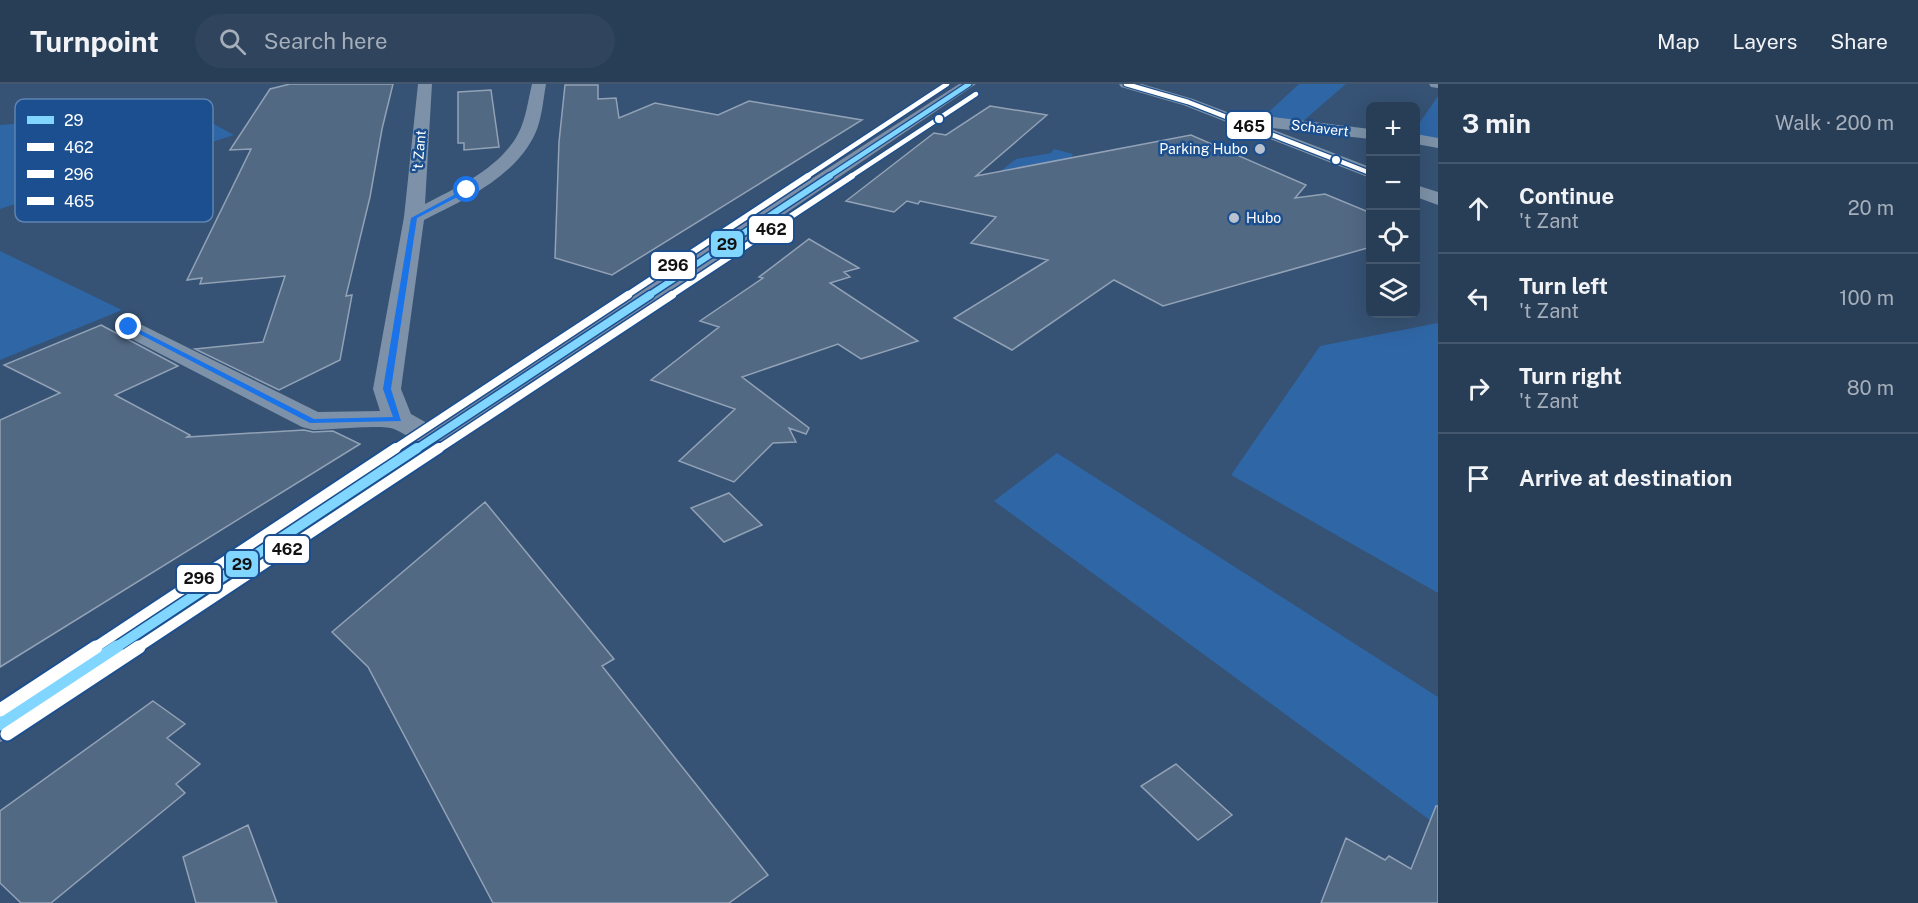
<!DOCTYPE html>
<html lang="en">
<head>
<meta charset="utf-8">
<style>
  :root { --surface:#283e57; --page:#30455d; --text:#f1f3f6; --muted:#a5aeba; --line:#44576d }
  body { margin:0; font-family:"Public Sans",sans-serif; background:var(--page); color:var(--text) }
  .controls { position:absolute; right:18px; top:18px; display:grid; overflow:hidden; border-radius:9px; box-shadow:0 6px 24px #0002 }
  .controls button { width:54px; height:54px; display:grid; place-items:center; padding:0; border:0; border-bottom:2px solid var(--line); background:var(--surface); color:var(--text); font:30px sans-serif }
  .stop { position:absolute; width:18px; height:18px; margin:-14px; border:4px solid #1a73e8; border-radius:50%; background:#fff }
  .stop.end { background:#1a73e8; border-color:#fff; box-shadow:0 2px 6px #0008 }
  .list { margin:0; padding:0; list-style:none }
  h2 { display:flex; justify-content:space-between; align-items:center; height:78px; margin:0; padding:0 24px; font-size:26px }
  h2 small { font-size:20px; font-weight:400; color:var(--muted) }
  .list li { display:grid; grid-template-columns:39px 1fr auto; gap:18px; align-items:center; box-sizing:border-box; height:90px; padding:0 24px; border-top:2px solid var(--line) }
  .list b { display:block; font-size:22px; white-space:nowrap }
  .list p { margin:0; font-size:20px; white-space:nowrap; color:var(--muted) }
  .list em { font-size:20px; font-style:normal; color:var(--muted) }
  .icon { flex:none; width:33px; height:33px; fill:none; stroke:currentColor; stroke-width:2; stroke-linecap:round; stroke-linejoin:round }
  .map { position:relative; flex:none; width:1438px; height:819px; overflow:hidden }
  header { display:flex; align-items:center; gap:36px; box-sizing:border-box; height:84px; padding:0 30px; background:var(--surface); border-bottom:2px solid var(--line) }
  header strong { font-size:28px }
  nav { display:flex; gap:33px; margin-inline-start:auto; font-size:21px }
  .search { width:420px; height:54px; background:var(--page); display:flex; align-items:center; gap:15px; box-sizing:border-box; padding:0 21px; border-radius:33px; color:var(--muted); font-size:22px }
  main { display:flex }
  aside { flex:1; background:var(--surface) }
  .map>svg:first-child { display:block }
</style>
</head>
<body>
<header>
<strong>Turnpoint</strong>
<div class="search"><svg class="icon" aria-label="search" viewBox="0 0 24 24"><circle cx="10" cy="10" r="6"/><path d="M15 15l6 6"/></svg>Search here</div>
<nav><a>Map</a><a>Layers</a><a>Share</a></nav>
</header>
<main>
<div class="map">
<svg width="1438" height="819" viewBox="0 0 1438 819">
  <rect width="100%" height="100%" fill="#365274"/>
  <path fill="#2f66a5" d="M 1299,0 L 1346,0 L 1302,38 L 1262,34 Z
    M 1438,12 L 1438,55 L 1416,52 L 1416,44 Z
    M 188,26 L 234,51 L 0,125 L 0,41 Z
    M 1054,65 L 1073,70 L 1070,78 L 993,93 L 1016,75 L 1051,69 Z
    M 0,167 L 122,226 L 0,276 Z
    M 1438,239 L 1438,509 L 1231,391 L 1320,262 Z
    M 1057,369 L 1438,613 L 1438,742 L 994,417 Z"/>
  <path fill="#526984" stroke="#92a2b6" stroke-width="1.5" d="M 290,0 L 393,0 L 382,45 L 370,113 L 346,212 L 352,211 L 340,276 L 279,306 L 195,265 L 263,258 L 285,192 L 200,200 L 202,194 L 187,196 L 251,65 L 230,66 L 270,5 Z
    M 565,1 L 598,1 L 598,15 L 616,14 L 619,34 L 655,19 L 718,31 L 749,17 L 862,36 L 612,191 L 555,174 L 559,58 Z
    M 491,6 L 499,63 L 464,66 L 464,59 L 458,59 L 458,8 Z
    M 990,22 L 1047,31 L 976,92 L 1191,51 L 1306,101 L 1295,114 L 1325,110 L 1371,129 L 1371,163 L 1163,222 L 1114,196 L 1012,266 L 954,234 L 1048,176 L 971,159 L 996,133 L 920,117 L 918,120 L 907,117 L 894,128 L 846,117 L 934,49 L 946,51 Z
    M 809,155 L 859,184 L 844,188 L 850,193 L 830,199 L 918,257 L 861,275 L 838,260 L 742,293 L 809,344 L 806,350 L 789,344 L 796,358 L 773,359 L 734,398 L 679,377 L 735,325 L 651,296 L 719,243 L 700,237 L 763,194 L 759,193 Z
    M 101,241 L 178,282 L 115,311 L 190,351 L 187,353 L 304,346 L 313,348 L 333,347 L 360,360 L 0,583 L 0,336 L 60,309 L 4,281 Z
    M 729,409 L 762,441 L 724,458 L 691,424 Z
    M 485,418 L 614,575 L 602,582 L 768,791 L 729,819 L 493,819 L 368,583 L 332,548 Z
    M 153,617 L 185,640 L 167,654 L 200,680 L 176,700 L 185,709 L 51,819 L 21,819 L 0,799 L 0,727 Z
    M 1176,680 L 1232,731 L 1198,756 L 1141,702 Z
    M 1436,722 L 1438,722 L 1438,819 L 1321,819 L 1346,754 L 1385,776 L 1389,772 L 1411,785 Z
    M 248,741 L 277,819 L 196,819 L 183,773 Z"/>
  <g fill="none" stroke-linecap="round" stroke-linejoin="round">
    <path fill="#7d92a8" fill-rule="evenodd" d="M 418,0 L 432,0 L 425,120 C 458,103 500,84 518,50 C 526,35 528,16 532,0 L 546,0 C 543,16 542,35 535,50 C 515,93 464,116 424,136 L 401,305 L 411,330 L 443,348 L 447,354 L 443,360 C 422,366 412,353 394,345 C 382,340 330,346 313,346 L 302,343 L 120,249 L 116,244 L 120,239 L 129,236 L 138,239 L 318,328 L 380,327 L 373,305 L 404,133 Z
      M 1429,0 L 1438,0 L 1438,4 L 1431,3 Z
      M 1235,31 L 1273,33 L 1370,45 L 1370,55 L 1229,39 L 1227,36 L 1229,33 Z
      M 1416,50 L 1438,54 L 1438,64 L 1416,60 Z"/>
    <path fill="#7d92a8" fill-rule="evenodd" d="M 1119,0 L 1142,0 L 1193,15 L 1370,83 L 1370,94 L 1183,21 L 1121,3 Z
      M 1416,101 L 1438,108 L 1438,121 L 1416,113 Z"/>
    <path fill="#7d8ea7" fill-rule="evenodd" d="M 959,0 L 976,0 L 15,653 L 0,658 L 0,617 Z"/>
    <g stroke="#1b4f8f" stroke-width="7">
      <path id="bus-1-far4" d="M 828,93 L 969,0"/>
    </g>
    <g stroke="#1b4f8f" stroke-width="9">
      <path id="bus-1-far3" d="M 648,212 L 830,92"/>
    </g>
    <g stroke="#1b4f8f" stroke-width="11">
      <path id="bus-1-far2" d="M 415,366 L 650,211"/>
    </g>
    <g stroke="#1b4f8f" stroke-width="14">
      <path id="bus-1-far1" d="M 115,564 L 417,364"/>
    </g>
    <g stroke="#1b4f8f" stroke-width="17">
      <path id="bus-1" d="M 0,640 L 117,563"/>
    </g>
    <g stroke="#1b4f8f" stroke-width="7">
      <path id="bus-2-far4" d="M 850,93 L 976,10"/>
    </g>
    <g stroke="#1b4f8f" stroke-width="9">
      <path id="bus-2-far3" d="M 670,212 L 852,92"/>
    </g>
    <g stroke="#1b4f8f" stroke-width="11">
      <path id="bus-2-far2" d="M 437,366 L 672,211"/>
    </g>
    <g stroke="#1b4f8f" stroke-width="14">
      <path id="bus-2-far1" d="M 137,564 L 439,364"/>
    </g>
    <g stroke="#1b4f8f" stroke-width="17">
      <path id="bus-2" d="M 7,650 L 139,563"/>
    </g>
    <g stroke="#1b4f8f" stroke-width="7">
      <path id="bus-3-far4" d="M 806,93 L 947,0"/>
    </g>
    <g stroke="#1b4f8f" stroke-width="9">
      <path id="bus-3-far3" d="M 626,212 L 808,92"/>
    </g>
    <g stroke="#1b4f8f" stroke-width="11">
      <path id="bus-3-far2" d="M 393,366 L 628,211"/>
    </g>
    <g stroke="#1b4f8f" stroke-width="14">
      <path id="bus-3-far1" d="M 94,564 L 396,364"/>
    </g>
    <g stroke="#1b4f8f" stroke-width="17">
      <path id="bus-3" d="M 0,626 L 96,563"/>
    </g>
    <g stroke="#1b4f8f" stroke-width="7">
      <path id="bus-4" d="M 1126,0 L 1188,18 L 1370,89"/>
    </g>
    <use href="#bus-1-far4" stroke="#80d6ff" stroke-width="4.5"/>
    <use href="#bus-1-far3" stroke="#80d6ff" stroke-width="6"/>
    <use href="#bus-1-far2" stroke="#80d6ff" stroke-width="8"/>
    <use href="#bus-1-far1" stroke="#80d6ff" stroke-width="10"/>
    <use href="#bus-1" stroke="#80d6ff" stroke-width="13"/>
    <use href="#bus-2-far4" stroke="#fff" stroke-width="4.5"/>
    <use href="#bus-2-far3" stroke="#fff" stroke-width="6"/>
    <use href="#bus-2-far2" stroke="#fff" stroke-width="8"/>
    <use href="#bus-2-far1" stroke="#fff" stroke-width="10"/>
    <use href="#bus-2" stroke="#fff" stroke-width="13"/>
    <use href="#bus-3-far4" stroke="#fff" stroke-width="4.5"/>
    <use href="#bus-3-far3" stroke="#fff" stroke-width="6"/>
    <use href="#bus-3-far2" stroke="#fff" stroke-width="8"/>
    <use href="#bus-3-far1" stroke="#fff" stroke-width="10"/>
    <use href="#bus-3" stroke="#fff" stroke-width="13"/>
    <use href="#bus-4" stroke="#fff" stroke-width="4.5"/>
  </g>
  <path fill="#1a73e8" d="M 467,104 L 469,107 L 417,134 L 391,305 L 401,337 L 310,339 L 126,243 L 132,242 L 314,335 L 393,333 L 383,305 L 411,134 Z"/>
  <g fill="#fff" stroke="#1b4f8f" stroke-width="2">
    <circle cx="939" cy="35" r="5"/>
    <circle cx="1336" cy="76" r="5"/>
  </g>
  <g fill="#b9c2ce" stroke="#1b4f8f" stroke-width="2">
    <circle cx="1260" cy="65" r="6"/>
    <circle cx="1234" cy="134" r="6"/>
  </g>
  <g text-anchor="middle" dominant-baseline="central" stroke-width="5" stroke-linejoin="round" paint-order="stroke">
    <g font-size="14" fill="#fff" stroke="#1b4f8f">
      <text transform="translate(1320 44) rotate(7)">Schavert</text>
      <text transform="translate(419 67) rotate(-85)">'t Zant</text>
    </g>
    <g font-size="14" fill="#fff" stroke="#1b4f8f" text-anchor="end">
      <text x="1248" y="65">Parking Hubo</text>
      <text x="1246" y="134" text-anchor="start">Hubo</text>
    </g>
  </g>
  <rect x="15" y="15" width="198" height="123" rx="9" fill="#1b4f8f" stroke="#5f84b1" stroke-width="1.5"/>
  <rect x="27" y="32" width="27" height="8" fill="#80d6ff"/>
  <rect x="27" y="59" width="27" height="8" fill="#fff"/>
  <rect x="27" y="86" width="27" height="8" fill="#fff"/>
  <rect x="27" y="113" width="27" height="8" fill="#fff"/>
  <g font-size="16" fill="#fff">
    <text x="64" y="42">29</text>
    <text x="64" y="69">462</text>
    <text x="64" y="96">296</text>
    <text x="64" y="123">465</text>
  </g>
  <g stroke="#1b4f8f" stroke-width="2">
    <rect x="1226" y="27" width="46" height="29" rx="6" fill="#fff"/>
    <rect x="748" y="131" width="46" height="29" rx="6" fill="#fff"/>
    <rect x="710" y="146" width="34" height="28" rx="6" fill="#80d6ff"/>
    <rect x="650" y="167" width="46" height="29" rx="6" fill="#fff"/>
    <rect x="264" y="451" width="46" height="29" rx="6" fill="#fff"/>
    <rect x="225" y="466" width="34" height="28" rx="6" fill="#80d6ff"/>
    <rect x="176" y="480" width="46" height="29" rx="6" fill="#fff"/>
  </g>
  <g font-size="16" text-anchor="middle" font-weight="bold" fill="#111">
    <text x="1249" y="48">465</text>
    <text x="771" y="151">462</text>
    <text x="727" y="166">29</text>
    <text x="673" y="187">296</text>
    <text x="287" y="471">462</text>
    <text x="242" y="486">29</text>
    <text x="199" y="500">296</text>
  </g>
</svg>
<div class="controls">
<button>+</button>
<button>−</button>
<button><svg class="icon" aria-label="locate" viewBox="0 0 24 24"><circle cx="12" cy="12" r="6"/><path d="M12 2v4M12 18v4M2 12h4M18 12h4"/></svg></button>
<button><svg class="icon" aria-label="layers" viewBox="0 0 24 24"><path d="M12 4l9 5-9 5-9-5zM3 14l9 5 9-5"/></svg></button>
</div>
<div class="stop" style="left:467px;top:106px"></div>
<div class="stop end" style="left:129px;top:243px"></div>
</div>
<aside>
<h2>3 min<small>Walk · 200 m</small></h2>
<ul class="list">
<li><svg class="icon" aria-label="ahead" viewBox="0 0 24 24"><path d="M12 20V5M6 11l6-6 6 6"/></svg><div><b>Continue</b><p>'t Zant</p></div><em>20 m</em></li>
<li><svg class="icon" aria-label="left" viewBox="0 0 24 24"><path d="M17 20v-9H6M10 6l-5 5 5 5"/></svg><div><b>Turn left</b><p>'t Zant</p></div><em>100 m</em></li>
<li><svg class="icon" aria-label="right" viewBox="0 0 24 24"><path d="M7 20v-9h11M14 6l5 5-5 5"/></svg><div><b>Turn right</b><p>'t Zant</p></div><em>80 m</em></li>
<li><svg class="icon" aria-label="arrive" viewBox="0 0 24 24"><path d="M6 21V4h12l-3 4 3 4H6"/></svg><div><b>Arrive at destination</b></div></li>
</ul>
</aside>
</main>
</body>
</html>
